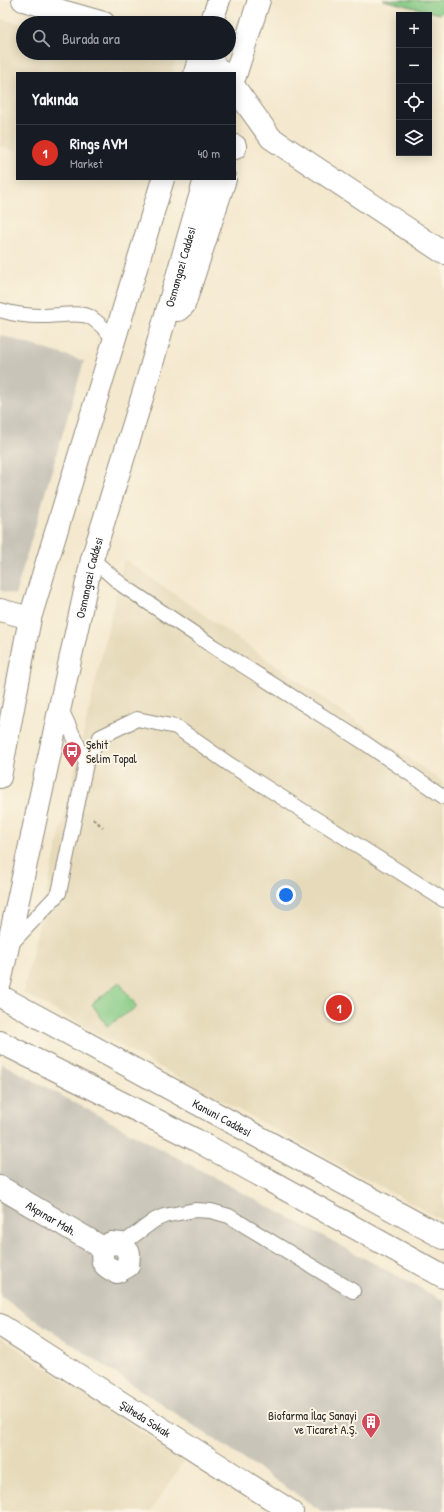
<!DOCTYPE html>
<html lang="tr">
<head>
<meta charset="utf-8">
<style>
  :root { --surface:#171b24; --page:#20242c; --text:#f1f3f6; --muted:#9ea1a6; --line:#363941; --accent:#d93025 }
  body { margin:0; font-family:"Patrick Hand",sans-serif; background:var(--page); color:var(--text) }
  .controls { position:absolute; right:12px; top:12px; display:grid; overflow:hidden; border-radius:0px; box-shadow:0 2px 10px #0003 }
  .controls button { width:36px; height:36px; display:grid; place-items:center; padding:0; border:0; border-bottom:1px solid var(--line); background:var(--surface); color:var(--text); font:20px sans-serif }
  .you { position:absolute; left:286px; top:895px; width:14px; height:14px; margin:-10px; border:3px solid #fff; border-radius:50%; background:#1a73e8; box-shadow:0 0 0 6px #1a73e833 }
  .badge { display:grid; place-items:center; width:26px; height:26px; border-radius:50%; background:var(--accent); color:#fff; font-size:13px; font-weight:700 }
  .pin { position:absolute; translate:-50% -50%; border:2px solid #fff; box-shadow:0 1px 4px #0006 }
  .list { margin:0; padding:0; list-style:none }
  h2 { display:flex; justify-content:space-between; align-items:center; height:52px; margin:0; padding:0 16px; font-size:17px }
  h2 small { font-size:13px; font-weight:400; color:var(--muted) }
  .list li { display:grid; grid-template-columns:26px 1fr auto; gap:12px; align-items:center; box-sizing:border-box; height:56px; padding:0 16px; border-top:1px solid var(--line) }
  .list b { display:block; font-size:15px; white-space:nowrap }
  .list p { margin:0; font-size:13px; white-space:nowrap; color:var(--muted) }
  .list em { font-size:13px; font-style:normal; color:var(--muted) }
  .icon { flex:none; width:22px; height:22px; fill:none; stroke:currentColor; stroke-width:2; stroke-linecap:round; stroke-linejoin:round }
  .map { position:relative; flex:none; width:444px; height:1512px; overflow:hidden }
  .search { position:absolute; background:var(--surface); box-shadow:0 2px 10px #0003; left:16px; top:16px; width:220px; height:44px; display:flex; align-items:center; gap:10px; box-sizing:border-box; padding:0 14px; border-radius:22px; color:var(--muted); font-size:15px }
  .panel { position:absolute; background:var(--surface); box-shadow:0 2px 10px #0003; left:16px; top:72px; width:220px; height:108px; border-radius:0px }
  .map>svg:first-child { display:block }
</style>
</head>
<body>
<div class="map">
<svg width="444" height="1512" viewBox="0 0 444 1512">
  <rect width="100%" height="100%" fill="#fcf5e5"/>
  <filter id="ink" filterUnits="userSpaceOnUse"><feTurbulence type="fractalNoise" baseFrequency=".025" numOctaves="2"/><feDisplacementMap in="SourceGraphic" scale="8" xChannelSelector="R" yChannelSelector="G"/><feConvolveMatrix kernelMatrix="1 2 1 2 8 2 1 2 1" color-interpolation-filters="sRGB"/></filter>
  <filter id="wash" filterUnits="userSpaceOnUse"><feTurbulence type="fractalNoise" baseFrequency=".012" numOctaves="4" result="noise"/><feDisplacementMap in="SourceGraphic" scale="16" xChannelSelector="R" yChannelSelector="G"/><feGaussianBlur stdDeviation="0.9" result="paint"/><feColorMatrix in="noise" values="0 0 0 0 0 0 0 0 0 0 0 0 0 0 0 0 0 1.4 0 .05"/><feComposite in="paint" operator="in"/></filter>
  <g filter="url(#wash)">
    <rect width="100%" height="100%" fill="#f4e9cf"/>
    <path fill="#e6daba" d="M 0,19 L 23,24 L 23,53 L 140,53 L 175,62 L 172,73 L 17,73 L 17,151 L 0,146 Z
      M 124,559 L 444,783 L 444,1221 L 23,993 Z
      M 0,1337 L 184,1461 L 150,1512 L 0,1512 Z"/>
    <path fill="#c8c4b8" d="M 0,335 L 84,361 L 15,595 L 0,590 Z
      M 1,1063 L 444,1301 L 444,1512 L 323,1512 L 0,1296 Z"/>
    <path fill="#86cb85" stroke="#587b58" d="M 383,0 L 444,0 L 444,10 L 440,14 Z
      M 119,982 L 137,1007 L 107,1026 L 92,1004 Z"/>
  </g>
  <g filter="url(#ink)">
    <g fill="none" stroke-linecap="round" stroke-linejoin="round">
      <g stroke="#908a7d" stroke-width="16">
        <path id="lane" d="M 0,310 C 13,314 27,316 40,316 C 53,317 79,311 90,317 C 100,323 107,331 115,340
          M 92,559 L 122,585 L 214,647 L 362,741 L 444,797
          M 86,763 L 100,737 L 137,719 L 176,727 L 229,764 L 444,900
          M 10,945 L 59,893 L 86,763 L 60,707
          M 122,1244 L 155,1220 L 164,1216 L 195,1210 L 211,1211 L 229,1216 L 353,1291"/>
      </g>
      <g stroke="#908a7d" stroke-width="24">
        <g id="street">
          <path d="M 23,0 L 104,23"/>
          <path d="M 204,53 L 222,73"/>
          <path d="M 235,88 L 271,138 L 444,253"/>
          <path d="M 0,610 L 30,618"/>
          <path id="s1" d="M 0,1187 L 103,1248"/>
          <path d="M 111,1243 L 122,1244 L 129,1253 L 128,1266 L 117,1272 C 104,1266 100,1264 103,1248 Z"/>
          <path id="s2" d="M 0,1325 L 292,1512"/>
        </g>
      </g>
      <g stroke="#908a7d" stroke-width="24">
        <g id="secondary">
          <path id="s3" d="M 0,996 L 444,1238"/>
          <path d="M 0,1042 L 196,1140 L 444,1277"/>
        </g>
      </g>
      <g stroke="#908a7d" stroke-width="24">
        <g id="primary">
          <path d="M 211,23 L 219,0"/>
          <path d="M 195,73 L 201,53"/>
          <path d="M 235,76 L 259,0"/>
          <path d="M 235,146 L 235,148"/>
          <path d="M 178,310 L 184,305 L 225,179"/>
          <path d="M 0,777 L 30,618 L 163,179"/>
          <path id="s4" d="M 0,983 L 92,559 L 145,388 L 205,179"/>
        </g>
      </g>
      <path stroke="#908a7d" stroke-width="2.5" stroke-dasharray="3 3" stroke-linecap="butt" d="M 93,819 L 103,827"/>
      <use href="#lane" stroke="#fff" stroke-width="14"/>
      <use href="#street" stroke="#fff" stroke-width="22"/>
      <use href="#secondary" stroke="#fff" stroke-width="22"/>
      <use href="#primary" stroke="#fff" stroke-width="22"/>
    </g>
  </g>
  <defs>
    <g id="bus-pin" transform="scale(1)"><path d="M0 17L-7.5 6A9.5 9.5 0 1 1 7.5 6Z" fill="#d1495b" stroke="#fcf5e5"/><path d="M-5-6H5V4H4V6H2V4H-2V6H-4V4H-5ZM-3.5-4V0h7V-4ZM-3.5 1.2v1.5H-2V1.2ZM2 1.2v1.5H3.5V1.2Z" fill="#fff"/></g>
    <g id="building-pin" transform="scale(1)"><path d="M0 17L-7.5 6A9.5 9.5 0 1 1 7.5 6Z" fill="#d1495b" stroke="#fcf5e5"/><path d="M-4-6H4V6H1V3H-1V6H-4ZM-2.5-4.3h1.7v1.8h-1.7ZM.8-4.3h1.7v1.8H.8ZM-2.5-1h1.7V.8h-1.7ZM.8-1h1.7V.8H.8Z" fill="#fff"/></g>
  </defs>
  <g fill-rule="evenodd">
    <use href="#bus-pin" x="72" y="751"/>
    <use href="#building-pin" x="371" y="1422"/>
  </g>
  <g text-anchor="middle" dominant-baseline="central" stroke-width="4" stroke-linejoin="round" paint-order="stroke">
    <g font-size="12" fill="#2b2b2b" stroke="#fcf5e5">
      <text stroke="none"><textPath href="#s4" startOffset="739">Osmangazi Caddesi</textPath></text>
      <text stroke="none"><textPath href="#s4" startOffset="415">Osmangazi Caddesi</textPath></text>
      <text stroke="none"><textPath href="#s3" startOffset="253">Kanuni Caddesi</textPath></text>
      <text stroke="none"><textPath href="#s1" startOffset="60">Akpınar Mah.</textPath></text>
      <text stroke="none"><textPath href="#s2" startOffset="173">Şüheda Sokak</textPath></text>
    </g>
    <g font-size="12" fill="#2b2b2b" stroke="#fcf5e5" text-anchor="start">
      <text x="86" y="744">Şehit<tspan x="86" dy="14">Selim Topal</tspan></text>
      <text x="357" y="1415" text-anchor="end">Biofarma İlaç Sanayi<tspan x="357" dy="14">ve Ticaret A.Ş.</tspan></text>
    </g>
  </g>
</svg>
<div class="controls">
<button>+</button>
<button>−</button>
<button><svg class="icon" aria-label="locate" viewBox="0 0 24 24"><circle cx="12" cy="12" r="6"/><path d="M12 2v4M12 18v4M2 12h4M18 12h4"/></svg></button>
<button><svg class="icon" aria-label="layers" viewBox="0 0 24 24"><path d="M12 4l9 5-9 5-9-5zM3 14l9 5 9-5"/></svg></button>
</div>
<div class="you"></div>
<div class="pin badge" style="left:339px;top:1008px">1</div>
<div class="search"><svg class="icon" aria-label="search" viewBox="0 0 24 24"><circle cx="10" cy="10" r="6"/><path d="M15 15l6 6"/></svg>Burada ara</div>
<section class="panel">
<h2>Yakında<small></small></h2>
<ul class="list">
<li><span class="badge">1</span><div><b>Rings AVM</b><p>Market</p></div><em>40 m</em></li>
</ul>
</section>
</div>
</body>
</html>
